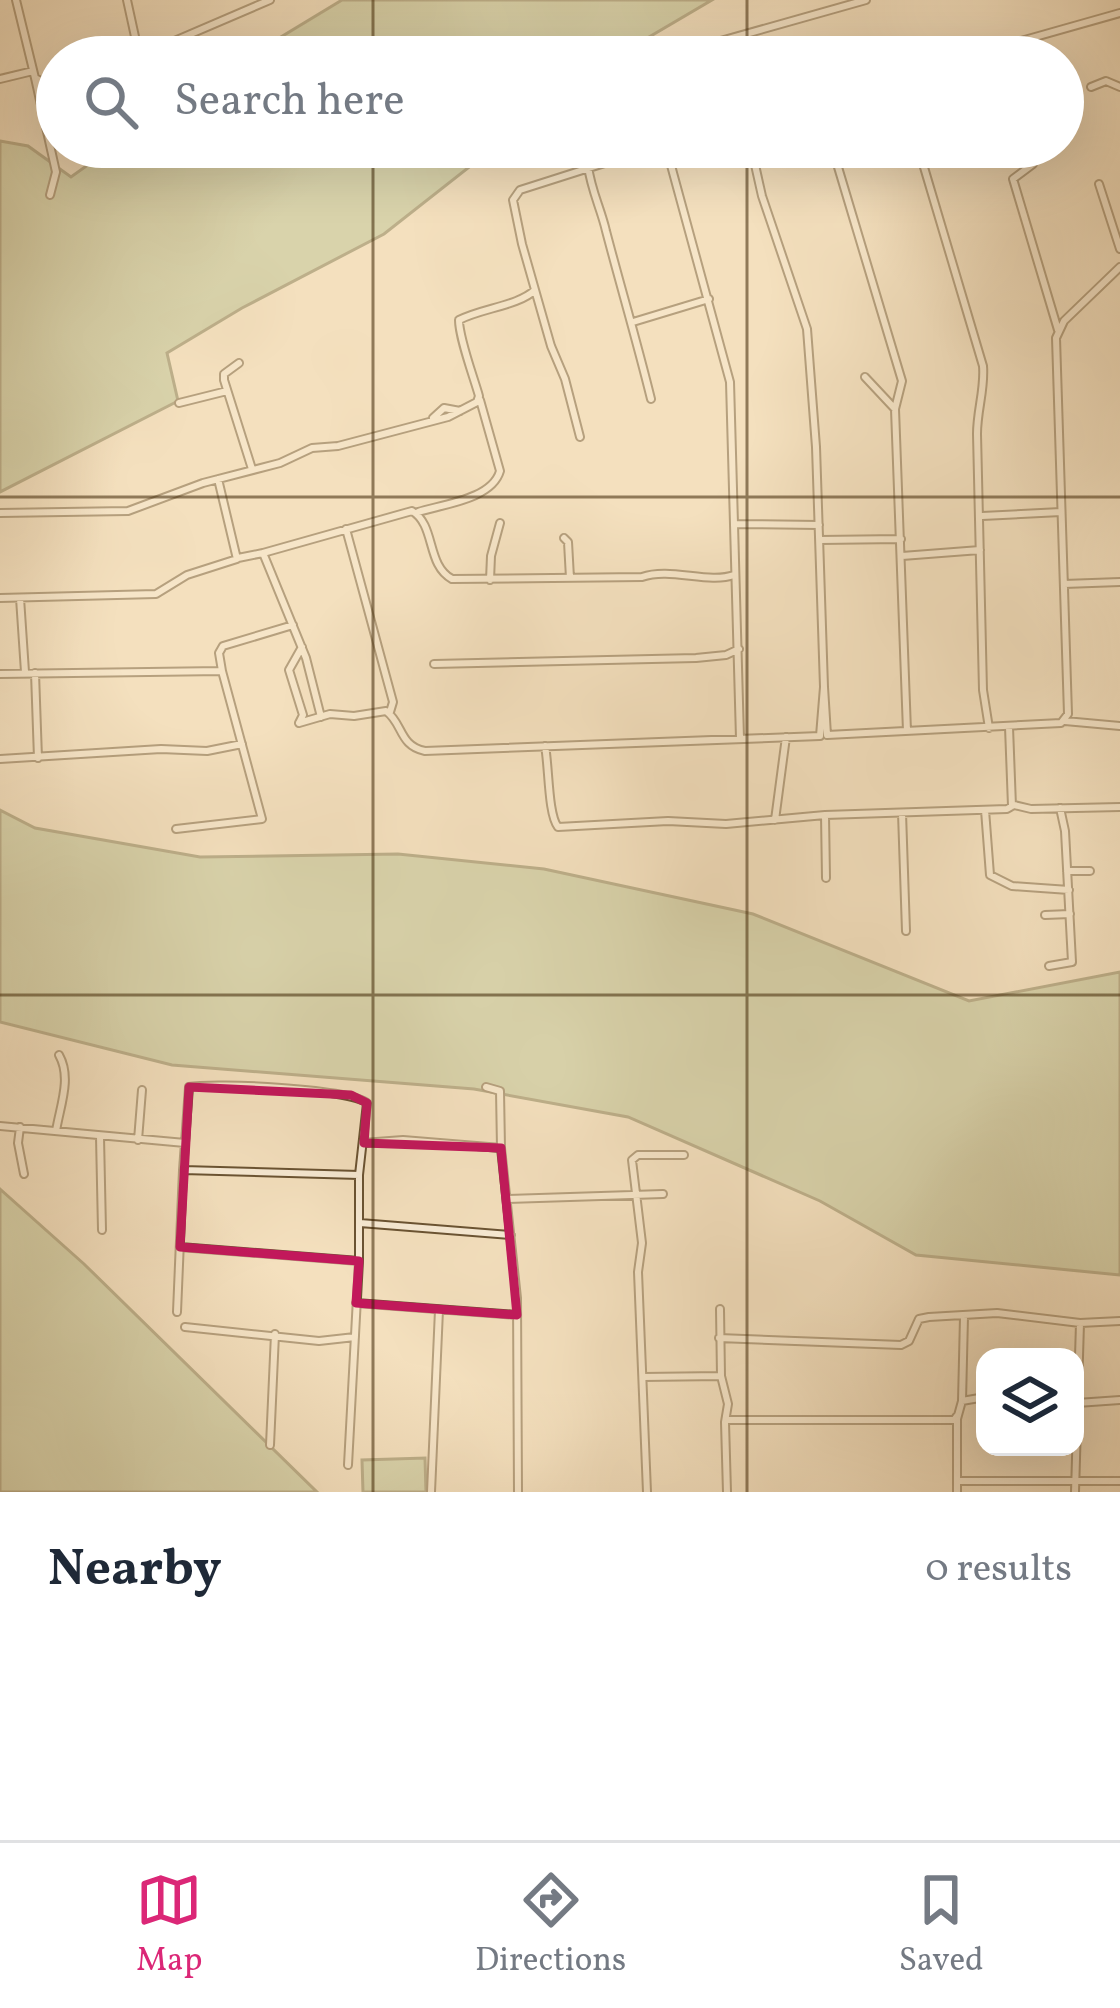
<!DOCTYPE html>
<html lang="en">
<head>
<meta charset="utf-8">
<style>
  :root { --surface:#fff; --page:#f6f6f7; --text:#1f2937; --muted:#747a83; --line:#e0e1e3; --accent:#db2777 }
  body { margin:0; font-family:Vollkorn,serif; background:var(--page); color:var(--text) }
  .controls { position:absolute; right:36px; bottom:36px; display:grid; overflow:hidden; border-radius:24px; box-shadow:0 12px 48px #0002 }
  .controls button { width:108px; height:108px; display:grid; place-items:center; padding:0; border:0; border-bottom:3px solid var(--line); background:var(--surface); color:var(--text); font:60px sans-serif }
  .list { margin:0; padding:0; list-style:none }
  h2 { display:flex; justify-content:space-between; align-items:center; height:156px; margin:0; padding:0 48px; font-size:51px }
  h2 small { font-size:39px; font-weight:400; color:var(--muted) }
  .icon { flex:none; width:66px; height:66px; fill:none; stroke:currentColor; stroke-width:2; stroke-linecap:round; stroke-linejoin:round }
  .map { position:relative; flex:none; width:1120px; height:1492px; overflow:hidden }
  .search { position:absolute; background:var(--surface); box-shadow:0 12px 48px #0002; left:36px; right:36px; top:36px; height:132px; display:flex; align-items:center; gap:30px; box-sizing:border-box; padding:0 42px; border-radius:66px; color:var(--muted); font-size:45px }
  .sheet { height:348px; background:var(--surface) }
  nav { display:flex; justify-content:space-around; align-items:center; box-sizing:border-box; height:168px; border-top:3px solid var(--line); background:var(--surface); font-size:33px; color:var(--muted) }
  nav a { display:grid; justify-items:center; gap:6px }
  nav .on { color:var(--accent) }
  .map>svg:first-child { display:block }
</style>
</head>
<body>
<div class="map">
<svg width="1120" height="1492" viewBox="0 0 1120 1492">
  <rect width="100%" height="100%" fill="#f4e0be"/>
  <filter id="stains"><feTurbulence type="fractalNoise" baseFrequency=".00167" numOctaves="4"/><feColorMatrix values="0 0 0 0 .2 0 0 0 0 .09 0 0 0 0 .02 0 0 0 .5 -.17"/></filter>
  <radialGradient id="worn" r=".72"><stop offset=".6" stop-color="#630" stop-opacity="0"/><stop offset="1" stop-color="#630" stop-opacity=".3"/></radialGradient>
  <path fill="#b9c394" stroke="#7a744c" stroke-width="3" d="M 342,0 L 712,0 L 615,57 L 248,57 Z
    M 0,141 L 28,146 L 71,177 L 113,147 L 515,147 L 478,160 L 384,234 L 242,308 L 167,353 L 178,401 L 0,492 Z
    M 0,810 L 35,828 L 200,857 L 398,854 L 544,869 L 753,914 L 969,1001 L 1120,972 L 1120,1275 L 916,1255 L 820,1201 L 628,1117 L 474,1089 L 172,1065 L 0,1022 Z
    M 0,1189 L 84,1264 L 317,1492 L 0,1492 Z
    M 425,1458 L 426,1492 L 363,1492 L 362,1460 Z"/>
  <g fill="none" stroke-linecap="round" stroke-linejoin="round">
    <g stroke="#6a5332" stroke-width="10">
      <path id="minor" d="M 16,0 L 35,78 L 46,84 L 57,82
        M 127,0 L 139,55
        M 738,37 L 743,57
        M 137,57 L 270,0
        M 664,57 L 866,0
        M 964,57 L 1120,13
        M 35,78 L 56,172 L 50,195
        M 0,79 L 33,71
        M 1091,87 L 1106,81 L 1120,87
        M 666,147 L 730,382 L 740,738
        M 751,147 L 762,196 L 807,329 L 816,447 L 824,687
        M 832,147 L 902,381 L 895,409 L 907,731
        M 918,147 L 983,366 C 985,389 977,410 977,434 L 983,690 L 989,728
        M 1033,164 L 1013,179 L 1058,330
        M 588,166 C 591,190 601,209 606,231 C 621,288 637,342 651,399
        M 1099,184 L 1120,249
        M 633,322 L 709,299
        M 239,363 L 224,374 L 224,380 L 252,469
        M 865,377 L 895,409
        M 179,403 L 227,391
        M 433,418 L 444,408 L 460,411
        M 580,437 L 565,379 L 551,346 L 522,244 L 513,200 L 520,190 L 655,147
        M 418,512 C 444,504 492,499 500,471 L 480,400
        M 0,513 L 128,511 L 203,483 L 280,463 L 312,448 L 338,446 L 448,417 L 477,402 L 479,396 C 473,375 459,338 459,320 C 482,308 518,306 535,290
        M 982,516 L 1061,512
        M 736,524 L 819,525
        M 346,529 L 393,702 L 390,712
        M 564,538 L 568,542 L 570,578
        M 820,540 L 901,539
        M 263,553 L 412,511 C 436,525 426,565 452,579 L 642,577 C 670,567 708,584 734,575
        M 902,556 L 980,550
        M 238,558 L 263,553 L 306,658 L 321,717
        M 490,580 L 491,556 L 500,523
        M 1064,584 L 1120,582
        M 0,598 L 156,594 L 187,575 L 237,559 L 218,479
        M 20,598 L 25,672
        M 434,664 L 696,658 L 726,655 L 739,649
        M 35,673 L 38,758
        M 0,674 L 222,671 L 219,653 L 223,646 L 293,625
        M 1065,721 L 1120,726
        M 299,723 L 330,714 L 354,716 L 386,711 C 403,723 399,746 425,751 L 820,736 L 824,687 L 827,735 L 1061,723 L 1068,714 L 1056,338 L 1064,321 L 1120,267
        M 299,723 L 303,715 L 289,670 L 302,647
        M 1009,727 L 1012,806
        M 545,746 C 549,767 548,815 558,827 L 668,821 L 726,824 L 825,815 L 1007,809 L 1014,805 L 1031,809 L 1120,807
        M 0,759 L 161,749 L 207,751 L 242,744
        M 985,810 L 990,875 L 1012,886 L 1069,890
        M 902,813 L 906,931
        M 825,815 L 826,878
        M 775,820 L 786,737
        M 176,829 L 262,819 L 222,671
        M 1067,871 L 1090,871
        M 1045,915 L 1070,914
        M 1049,966 L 1072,962 L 1065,831 L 1060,808
        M 486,1087 L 500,1091 L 501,1148 L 517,1298 L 518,1492
        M 0,1126 L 185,1143
        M 20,1127 L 18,1143 L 24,1174
        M 56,1131 C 60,1106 72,1078 59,1055
        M 100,1137 L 102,1230
        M 138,1140 L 142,1090
        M 363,1143 L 403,1140 L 501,1148
        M 183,1170 L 189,1087 C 214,1082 351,1089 367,1103 L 359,1175 L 359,1261 L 348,1465
        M 507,1199 L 663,1194
        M 360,1223 L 511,1235
        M 180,1247 L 359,1261
        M 356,1303 L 517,1315
        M 720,1309 L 721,1376 L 728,1404 L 725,1422 L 727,1492
        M 177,1312 L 183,1170 L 359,1175
        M 185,1327 L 319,1341 L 355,1337
        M 719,1338 L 901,1345 L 909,1341 L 919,1319 L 929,1317 L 997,1313 L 1080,1323 L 1120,1321
        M 643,1377 L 721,1376
        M 962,1401 L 985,1397
        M 1077,1403 L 1120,1400
        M 726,1420 L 954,1420 L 957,1416
        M 270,1445 L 275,1334
        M 957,1481 L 1120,1481
        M 431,1492 L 439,1310
        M 647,1492 L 638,1272 L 642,1243 L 632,1160 L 638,1155 L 684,1155
        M 957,1492 L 957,1419 L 962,1401 L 964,1317
        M 1075,1492 L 1080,1323"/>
    </g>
    <use href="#minor" stroke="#f8ebd5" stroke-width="6"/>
  </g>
  <path d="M0 0H1120V1492H0ZM 189,1087 L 351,1095 L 367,1103 L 364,1143 L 501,1148 L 517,1315 L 356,1303 L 359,1261 L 180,1247 Z" fill="#f4e0be" fill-opacity=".55" fill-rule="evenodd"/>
  <path fill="none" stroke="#c2185b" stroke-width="9" stroke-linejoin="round" d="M 189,1087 L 351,1095 L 367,1103 L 364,1143 L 501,1148 L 517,1315 L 356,1303 L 359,1261 L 180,1247 Z"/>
  <path fill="none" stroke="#3c2404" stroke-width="3" stroke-opacity="0.55" d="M 373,0 L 373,57M 747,0 L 747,57M 373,147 L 373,1492M 747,147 L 747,1492M 0,497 L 1120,497M 0,995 L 1120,995"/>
  <rect width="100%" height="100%" filter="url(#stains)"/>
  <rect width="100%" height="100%" fill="url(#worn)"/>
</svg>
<div class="controls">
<button><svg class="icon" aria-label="layers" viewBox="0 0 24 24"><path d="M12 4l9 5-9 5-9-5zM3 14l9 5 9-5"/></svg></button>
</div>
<div class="search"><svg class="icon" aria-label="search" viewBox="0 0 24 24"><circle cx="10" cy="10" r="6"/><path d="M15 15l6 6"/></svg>Search here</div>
</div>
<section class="sheet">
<h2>Nearby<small>0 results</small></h2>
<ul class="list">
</ul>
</section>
<nav>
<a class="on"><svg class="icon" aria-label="map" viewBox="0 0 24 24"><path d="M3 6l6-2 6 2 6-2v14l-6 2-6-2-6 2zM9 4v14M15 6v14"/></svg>Map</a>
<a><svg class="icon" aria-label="directions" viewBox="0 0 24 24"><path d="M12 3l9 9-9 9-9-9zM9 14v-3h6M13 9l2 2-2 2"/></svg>Directions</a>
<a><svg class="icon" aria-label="saved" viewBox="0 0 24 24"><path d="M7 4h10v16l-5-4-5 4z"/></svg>Saved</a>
</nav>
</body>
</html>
